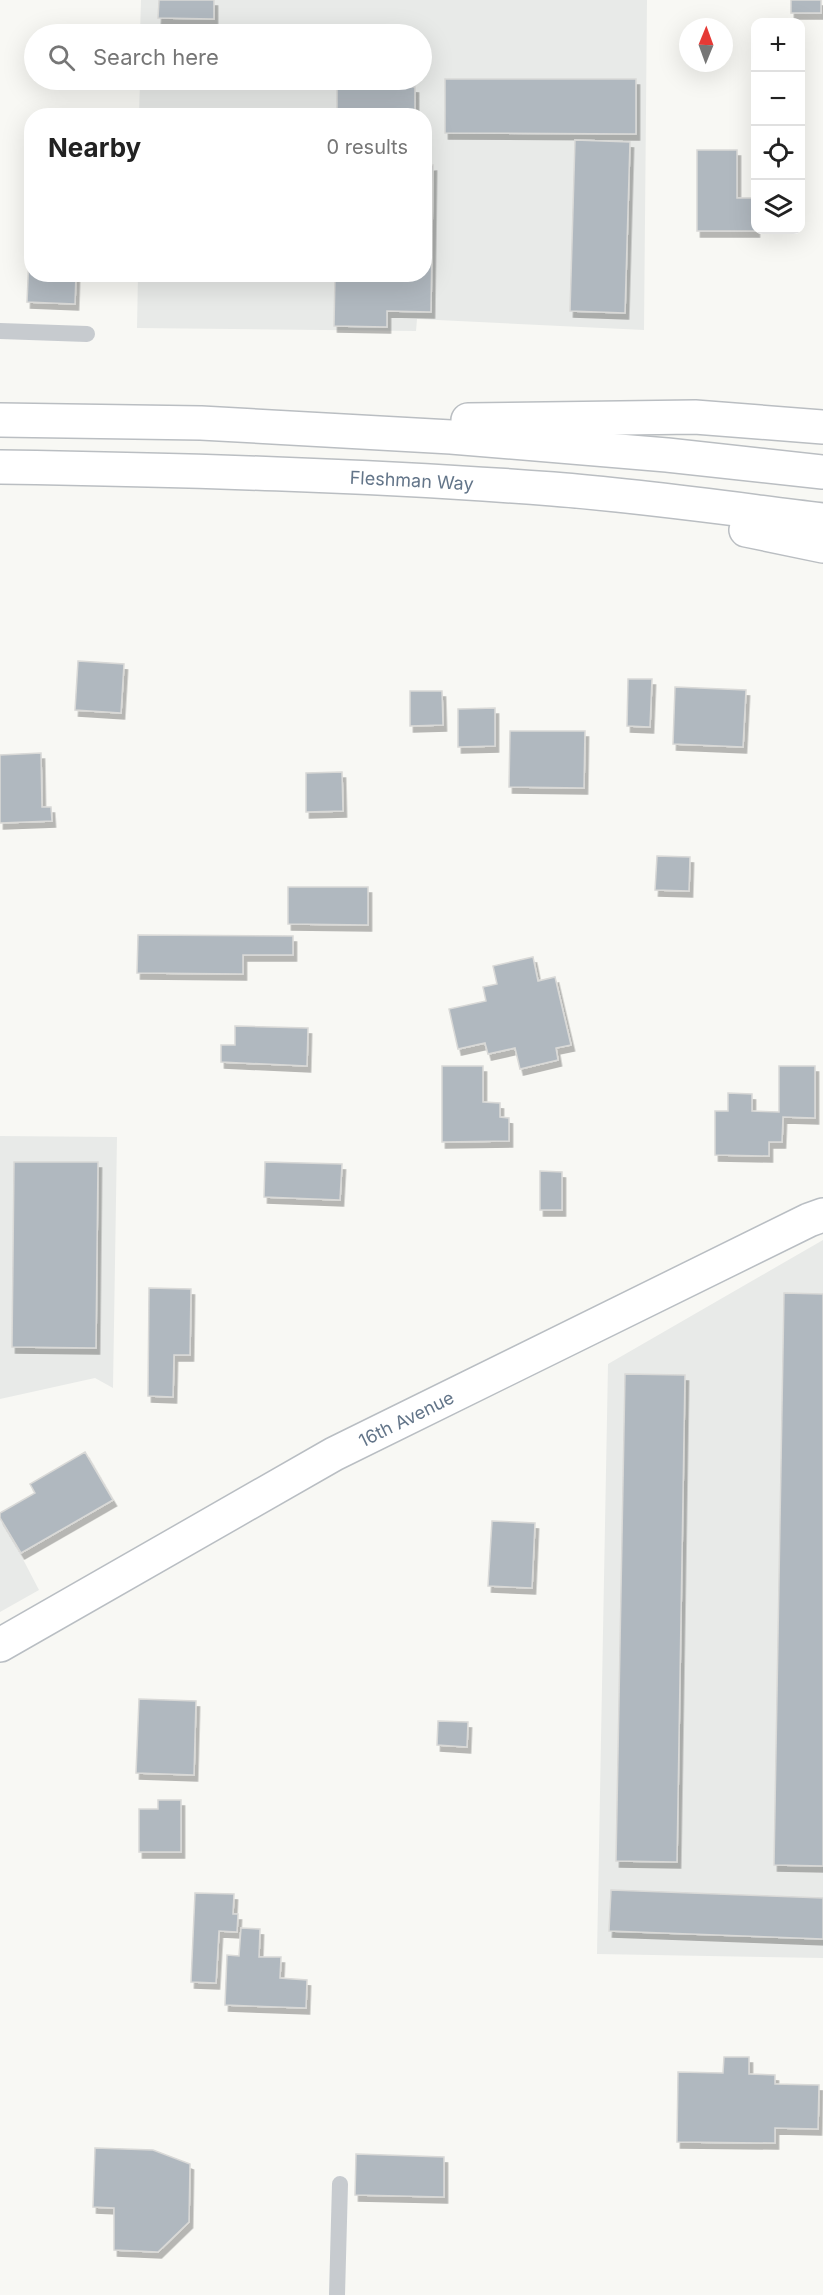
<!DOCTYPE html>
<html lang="en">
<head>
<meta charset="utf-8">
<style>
  :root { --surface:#fff; --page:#f6f6f6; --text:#222; --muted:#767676; --line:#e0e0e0 }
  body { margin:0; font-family:Inter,sans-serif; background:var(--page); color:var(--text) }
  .controls { position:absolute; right:18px; top:18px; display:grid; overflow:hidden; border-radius:12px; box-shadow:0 6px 24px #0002 }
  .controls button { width:54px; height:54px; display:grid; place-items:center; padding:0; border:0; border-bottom:2px solid var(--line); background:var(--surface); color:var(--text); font:30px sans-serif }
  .compass { position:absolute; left:679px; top:18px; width:54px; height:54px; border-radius:50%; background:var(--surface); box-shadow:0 6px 24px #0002; rotate:1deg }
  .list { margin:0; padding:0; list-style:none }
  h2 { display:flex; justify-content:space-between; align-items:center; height:78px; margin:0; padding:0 24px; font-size:26px }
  h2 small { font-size:20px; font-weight:400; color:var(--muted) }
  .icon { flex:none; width:33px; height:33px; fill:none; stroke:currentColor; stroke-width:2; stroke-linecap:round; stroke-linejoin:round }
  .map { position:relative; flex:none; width:823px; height:2295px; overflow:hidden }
  .search { position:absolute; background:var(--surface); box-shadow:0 6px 24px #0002; left:24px; top:24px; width:408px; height:66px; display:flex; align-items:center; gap:15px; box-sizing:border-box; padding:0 21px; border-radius:33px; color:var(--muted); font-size:22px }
  .panel { position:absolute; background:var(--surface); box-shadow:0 6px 24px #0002; left:24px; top:108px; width:408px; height:174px; border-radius:24px }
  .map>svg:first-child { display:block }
</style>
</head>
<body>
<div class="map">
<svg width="823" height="2295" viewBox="0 0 823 2295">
  <defs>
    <filter id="shadow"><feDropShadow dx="3.5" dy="6" stdDeviation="0" flood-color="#0004"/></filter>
  </defs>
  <rect width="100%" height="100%" fill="#f8f8f4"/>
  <path fill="#e8eae8" d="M 141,0 L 647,0 L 644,330 L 417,319 L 416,331 L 137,328 L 138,275 L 424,274 L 424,116 L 139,115 L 140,80 L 422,80 L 422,34 L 140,34 Z
    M 0,1136 L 117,1137 L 113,1388 L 95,1378 L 0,1399 Z
    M 823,1240 L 823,1958 L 597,1954 L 608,1364 Z
    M 0,1515 L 39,1590 L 0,1612 Z"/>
  <path fill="#b0b8bf" stroke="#d9d9d7" stroke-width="1.5" filter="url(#shadow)" d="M 159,0 L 214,0 L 214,19 L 158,18 Z
    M 791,0 L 821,0 L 821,13 L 791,13 Z
    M 445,79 L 636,79 L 636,134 L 445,133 Z
    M 337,80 L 391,80 L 391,86 L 415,87 L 415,116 L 337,116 Z
    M 575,140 L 630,142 L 625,313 L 570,311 Z
    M 697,150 L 737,150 L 737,198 L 755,198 L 756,231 L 697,231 Z
    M 433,165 L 431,312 L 387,311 L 387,327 L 334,326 L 335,274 L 424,274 L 424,166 Z
    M 29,257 L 32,257 L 32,274 L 76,274 L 75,304 L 27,302 Z
    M 78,661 L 124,664 L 121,713 L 75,710 Z
    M 628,679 L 652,679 L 650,727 L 627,726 Z
    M 675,687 L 746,690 L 743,747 L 673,744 Z
    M 410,691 L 442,691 L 443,725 L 410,726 Z
    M 495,708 L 495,746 L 458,747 L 458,709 Z
    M 510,731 L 585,731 L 584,788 L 509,787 Z
    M 41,753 L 42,807 L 51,807 L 52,821 L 0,823 L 0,755 Z
    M 342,772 L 343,811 L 306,812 L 306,773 Z
    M 657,856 L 690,857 L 689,891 L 655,890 Z
    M 288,887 L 368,887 L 368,925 L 288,924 Z
    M 138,935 L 293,936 L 293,955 L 243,955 L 243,974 L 137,973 Z
    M 533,957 L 538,981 L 555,977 L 571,1045 L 556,1048 L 558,1060 L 520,1069 L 515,1048 L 488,1054 L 485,1043 L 458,1049 L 449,1009 L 486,1001 L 483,987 L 497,984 L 493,966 Z
    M 235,1026 L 308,1028 L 307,1066 L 221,1062 L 221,1045 L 235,1045 Z
    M 442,1066 L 483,1066 L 483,1102 L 500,1103 L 500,1117 L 509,1118 L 509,1141 L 442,1142 Z
    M 779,1066 L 815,1066 L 815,1118 L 783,1117 L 782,1142 L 769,1142 L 769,1156 L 715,1155 L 715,1111 L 728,1111 L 728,1093 L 752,1094 L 752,1111 L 779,1112 Z
    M 14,1162 L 98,1162 L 96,1348 L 12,1347 Z
    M 265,1162 L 342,1164 L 340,1200 L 264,1197 Z
    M 540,1171 L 562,1172 L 562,1210 L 540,1210 Z
    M 149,1288 L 191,1289 L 190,1355 L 174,1355 L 173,1397 L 148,1396 Z
    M 784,1293 L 823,1294 L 823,1866 L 774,1865 Z
    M 625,1374 L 685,1375 L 677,1862 L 616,1861 Z
    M 85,1452 L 113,1500 L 21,1553 L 0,1518 L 0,1513 L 35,1493 L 30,1484 Z
    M 492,1521 L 535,1523 L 532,1588 L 488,1586 Z
    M 139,1699 L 196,1701 L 194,1775 L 136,1773 Z
    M 438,1721 L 468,1722 L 467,1747 L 437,1745 Z
    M 158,1800 L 181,1800 L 181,1852 L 139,1852 L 139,1809 L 158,1809 Z
    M 611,1890 L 823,1898 L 823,1939 L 609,1931 Z
    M 195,1893 L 234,1894 L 233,1914 L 238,1914 L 237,1932 L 219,1931 L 216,1983 L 191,1982 Z
    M 241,1928 L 260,1929 L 259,1957 L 281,1957 L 280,1978 L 307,1980 L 306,2008 L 225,2005 L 227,1955 L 239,1956 Z
    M 724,2057 L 749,2057 L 749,2074 L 775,2075 L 775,2084 L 819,2085 L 818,2129 L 775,2128 L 775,2143 L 677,2142 L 678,2072 L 723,2073 Z
    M 95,2148 L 153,2150 L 190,2164 L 189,2222 L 158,2252 L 114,2250 L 114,2208 L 93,2207 Z
    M 356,2154 L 444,2157 L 444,2197 L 355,2195 Z"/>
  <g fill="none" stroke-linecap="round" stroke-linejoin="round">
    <g stroke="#b9bec3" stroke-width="36">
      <g id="secondary">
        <path id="s1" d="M 0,1645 L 334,1454 L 809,1220 L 823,1215"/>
      </g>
    </g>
    <g stroke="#babec2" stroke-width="36">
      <g id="primary">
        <path d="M 0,420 L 201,423 L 451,437 L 667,455 L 823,472"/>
        <path d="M 468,420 L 695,417 L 823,427"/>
        <path id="s2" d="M 0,467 C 184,470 369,475 553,489 C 643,496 733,509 823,520"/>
        <path d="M 746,530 L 823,546"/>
      </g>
    </g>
    <path stroke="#c7cbcf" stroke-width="16" d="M 0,331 L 87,334
      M 337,2295 L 340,2184"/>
    <use href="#secondary" stroke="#fff" stroke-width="33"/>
    <use href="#primary" stroke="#fff" stroke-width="33"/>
  </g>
  <g text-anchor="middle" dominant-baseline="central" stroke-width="6" stroke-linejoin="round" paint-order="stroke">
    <g font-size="18" fill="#637589" stroke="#fff">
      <text stroke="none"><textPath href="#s2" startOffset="412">Fleshman Way</textPath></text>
      <text stroke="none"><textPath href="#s1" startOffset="465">16th Avenue</textPath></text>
    </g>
  </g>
</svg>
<div class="controls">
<button>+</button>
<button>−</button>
<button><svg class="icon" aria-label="locate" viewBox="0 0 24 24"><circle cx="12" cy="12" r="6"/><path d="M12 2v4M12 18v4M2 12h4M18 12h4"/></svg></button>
<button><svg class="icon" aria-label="layers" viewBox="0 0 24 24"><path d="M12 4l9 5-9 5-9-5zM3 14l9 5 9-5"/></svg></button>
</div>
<svg class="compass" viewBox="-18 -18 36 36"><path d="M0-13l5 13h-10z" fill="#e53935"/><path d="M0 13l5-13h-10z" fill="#767676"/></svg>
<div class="search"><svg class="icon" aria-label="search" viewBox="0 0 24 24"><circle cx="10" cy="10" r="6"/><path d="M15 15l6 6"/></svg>Search here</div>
<section class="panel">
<h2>Nearby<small>0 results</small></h2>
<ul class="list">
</ul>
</section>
</div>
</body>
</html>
